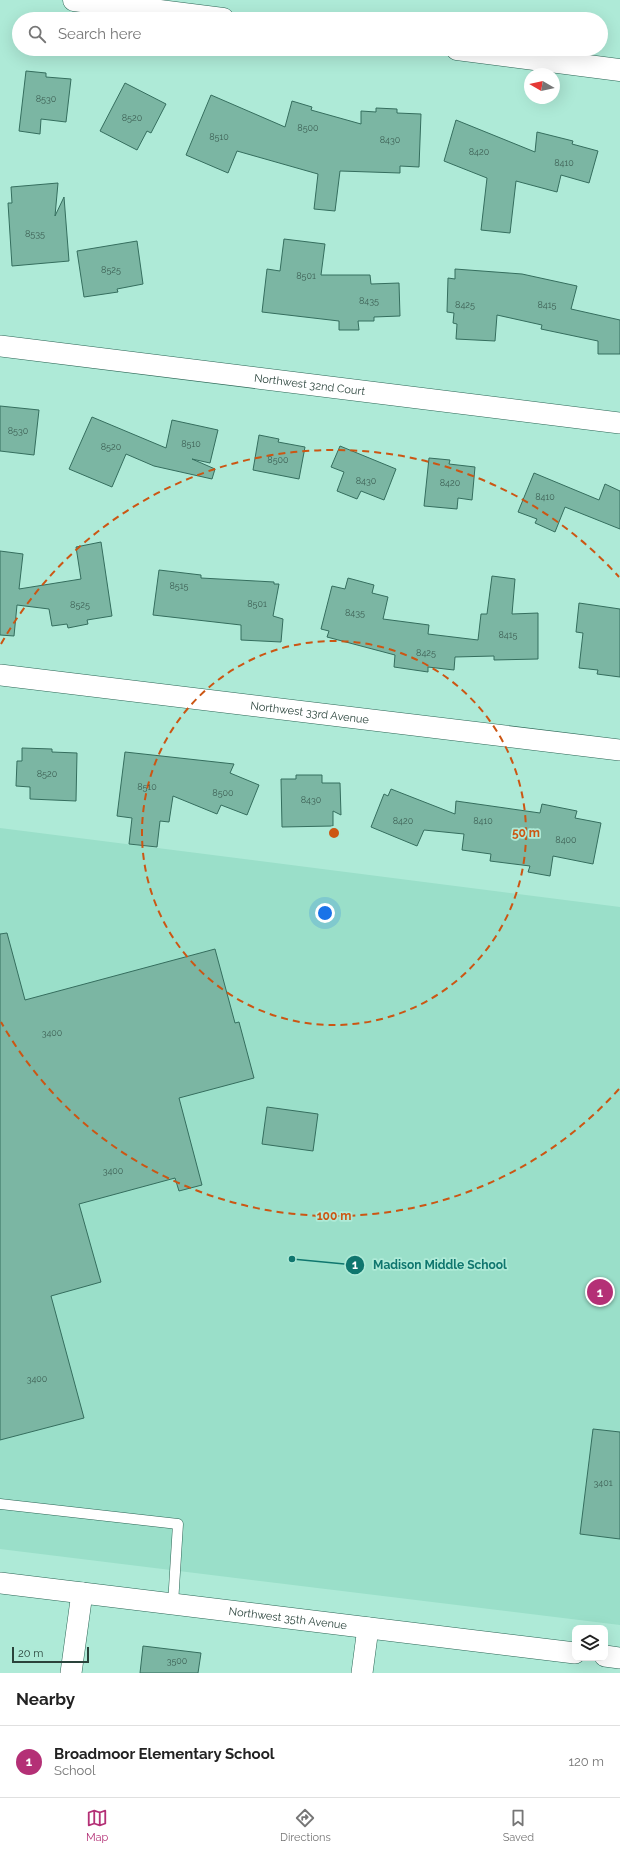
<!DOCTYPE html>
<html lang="en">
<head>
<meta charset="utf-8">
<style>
  :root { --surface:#fff; --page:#f2f2f2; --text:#222; --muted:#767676; --line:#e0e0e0; --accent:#b43076 }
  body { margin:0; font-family:Raleway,sans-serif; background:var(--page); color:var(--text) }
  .controls { position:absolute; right:12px; bottom:12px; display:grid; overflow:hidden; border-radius:8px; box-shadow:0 4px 16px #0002 }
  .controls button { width:36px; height:36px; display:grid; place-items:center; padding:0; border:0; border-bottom:1px solid var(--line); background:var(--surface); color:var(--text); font:20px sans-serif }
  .compass { position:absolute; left:524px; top:68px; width:36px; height:36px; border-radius:50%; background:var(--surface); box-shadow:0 4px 16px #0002; rotate:279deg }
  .scale { position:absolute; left:12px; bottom:10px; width:77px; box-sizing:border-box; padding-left:4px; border:2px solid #2a433b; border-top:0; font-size:11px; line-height:14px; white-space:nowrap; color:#2a433b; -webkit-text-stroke:3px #aeead7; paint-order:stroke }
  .you { position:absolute; left:325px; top:913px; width:14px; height:14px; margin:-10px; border:3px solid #fff; border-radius:50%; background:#1a73e8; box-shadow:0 0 0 6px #1a73e833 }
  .badge { display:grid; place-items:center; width:26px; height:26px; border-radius:50%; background:var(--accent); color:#fff; font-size:13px; font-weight:700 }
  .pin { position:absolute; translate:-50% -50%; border:2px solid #fff; box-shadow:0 1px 4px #0006 }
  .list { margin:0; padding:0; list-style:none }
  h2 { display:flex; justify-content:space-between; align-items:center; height:52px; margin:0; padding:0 16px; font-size:17px }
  h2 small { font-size:13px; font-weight:400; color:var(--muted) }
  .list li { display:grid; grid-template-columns:26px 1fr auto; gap:12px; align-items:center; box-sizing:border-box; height:72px; padding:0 16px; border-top:1px solid var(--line) }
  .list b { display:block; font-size:15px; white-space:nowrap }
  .list p { margin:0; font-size:13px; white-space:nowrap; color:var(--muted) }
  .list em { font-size:13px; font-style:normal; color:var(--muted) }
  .icon { flex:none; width:22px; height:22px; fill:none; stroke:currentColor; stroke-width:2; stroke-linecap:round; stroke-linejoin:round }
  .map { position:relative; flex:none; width:620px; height:1673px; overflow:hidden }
  .search { position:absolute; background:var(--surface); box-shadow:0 4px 16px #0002; left:12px; right:12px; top:12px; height:44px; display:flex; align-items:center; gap:10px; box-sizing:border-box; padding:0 14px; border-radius:22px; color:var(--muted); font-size:15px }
  .sheet { height:124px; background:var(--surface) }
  nav { display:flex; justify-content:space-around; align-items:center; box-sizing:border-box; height:56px; border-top:1px solid var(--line); background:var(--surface); font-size:11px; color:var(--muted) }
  nav a { display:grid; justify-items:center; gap:2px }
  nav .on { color:var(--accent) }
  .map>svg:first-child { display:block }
</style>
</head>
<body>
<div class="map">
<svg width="620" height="1673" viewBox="0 0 620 1673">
  <rect width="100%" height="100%" fill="#aeead7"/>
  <path fill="#9adfc9" d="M 0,828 L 620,907 L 620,1625 L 0,1549 Z"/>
  <path fill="#7bb6a3" stroke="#356e5e" d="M 26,71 L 46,73 L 46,77 L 71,79 L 66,122 L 41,119 L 40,134 L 19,131 Z
    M 125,83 L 166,104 L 151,133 L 147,131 L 137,150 L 100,131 Z
    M 211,95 L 285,127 L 292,101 L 312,107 L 311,110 L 361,124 L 361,111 L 376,112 L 376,108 L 397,109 L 397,113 L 421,114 L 419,167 L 400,166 L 400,173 L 340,171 L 335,211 L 314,209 L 318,174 L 237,151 L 228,173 L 186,155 Z
    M 456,120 L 535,152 L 537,132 L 573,141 L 572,144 L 598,151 L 589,183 L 561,175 L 557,192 L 516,181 L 510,233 L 481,230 L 487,178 L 444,161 Z
    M 58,183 L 55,216 L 64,197 L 69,261 L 12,266 L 8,203 L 12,203 L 11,187 Z
    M 284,239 L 325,244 L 321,275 L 370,275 L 371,284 L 399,283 L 400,316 L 374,317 L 374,321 L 358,321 L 359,330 L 339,330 L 339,321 L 262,312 L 267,269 L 280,271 Z
    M 137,241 L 143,284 L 117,289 L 118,292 L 84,297 L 77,251 Z
    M 455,269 L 522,274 L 577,286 L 571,309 L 620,320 L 620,354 L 598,354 L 598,341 L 541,329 L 542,325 L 497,315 L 495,341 L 456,339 L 457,324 L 453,323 L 454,313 L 447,312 L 448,278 L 455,279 Z
    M 0,406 L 39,410 L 34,455 L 0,451 Z
    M 92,417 L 166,448 L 172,420 L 218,430 L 210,463 L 192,459 L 215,469 L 212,479 L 154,466 L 126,454 L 112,487 L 69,469 Z
    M 259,435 L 279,439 L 278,442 L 305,447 L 299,479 L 253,470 Z
    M 340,446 L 396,469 L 384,500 L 361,491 L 357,499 L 337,491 L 344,472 L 331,467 Z
    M 429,458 L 450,460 L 449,464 L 475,467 L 472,500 L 458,498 L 457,509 L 424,506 Z
    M 534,473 L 599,500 L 605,484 L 620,491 L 620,529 L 565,507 L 555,532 L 535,523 L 537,519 L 518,512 Z
    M 101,542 L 112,616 L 87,620 L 88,624 L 68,628 L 67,624 L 52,626 L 49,609 L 17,605 L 14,636 L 0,635 L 0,551 L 23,554 L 19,589 L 81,579 L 76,547 Z
    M 159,570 L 201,575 L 201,578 L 274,582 L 274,584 L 279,584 L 273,616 L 283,619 L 281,642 L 241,640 L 241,625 L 153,615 Z
    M 492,576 L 515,579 L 512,614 L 538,613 L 538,659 L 494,660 L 494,656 L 455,657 L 454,670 L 428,667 L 428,672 L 394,667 L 395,655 L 327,637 L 329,631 L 321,629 L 332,586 L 345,589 L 348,578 L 374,585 L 372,593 L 388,597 L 383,619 L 429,625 L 428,634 L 478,640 L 481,614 L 487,614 Z
    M 579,603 L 620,609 L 620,677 L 597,674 L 598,670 L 579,668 L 583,633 L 576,632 Z
    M 22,748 L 52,749 L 52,752 L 77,753 L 76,801 L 30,799 L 30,787 L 16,786 L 17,761 L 22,761 Z
    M 125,752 L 234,764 L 230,773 L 259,785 L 247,815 L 221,805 L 217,814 L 173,796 L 169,822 L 160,821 L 157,847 L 129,844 L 132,818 L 117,816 Z
    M 296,775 L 322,775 L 322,783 L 340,783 L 341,815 L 333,811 L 333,826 L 282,827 L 281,779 L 296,779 Z
    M 391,789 L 455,814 L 456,801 L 540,813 L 542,804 L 577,811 L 575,818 L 601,823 L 593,864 L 553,856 L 550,876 L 528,872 L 530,866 L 490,861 L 491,854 L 462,850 L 464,834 L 424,830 L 417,846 L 371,827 L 384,794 L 388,796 Z
    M 7,933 L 25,1000 L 215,949 L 235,1023 L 239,1022 L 254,1078 L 179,1098 L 202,1185 L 179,1191 L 175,1178 L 79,1204 L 101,1282 L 51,1296 L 84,1418 L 0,1440 L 0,934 Z
    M 267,1107 L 318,1114 L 313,1151 L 262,1144 Z
    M 593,1429 L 620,1432 L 620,1539 L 580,1534 Z
    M 143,1646 L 201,1653 L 198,1673 L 140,1673 Z"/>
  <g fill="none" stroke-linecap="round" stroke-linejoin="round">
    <g stroke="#2c6656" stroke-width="11">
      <path id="lane" d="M 0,1504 L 178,1524 L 173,1604"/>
    </g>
    <g stroke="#2c6656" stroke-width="22">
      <g id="street">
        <path id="s1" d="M 0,346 L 620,423"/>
        <path id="s2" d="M 0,675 L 620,750"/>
        <path id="s3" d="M 0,1583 L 575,1653"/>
        <path d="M 605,1656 L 620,1658"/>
        <path d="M 71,1673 L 82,1593"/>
        <path d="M 362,1673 L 368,1628"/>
      </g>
    </g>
    <g stroke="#2c6656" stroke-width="23">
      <path id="secondary" d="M 74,0 L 223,19
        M 457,49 L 620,70"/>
    </g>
    <use href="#lane" stroke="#fff" stroke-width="10"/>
    <use href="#street" stroke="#fff" stroke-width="21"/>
    <use href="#secondary" stroke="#fff" stroke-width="22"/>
  </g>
  <g fill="none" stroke="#cc5613" stroke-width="2" stroke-dasharray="7 5">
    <circle cx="334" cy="833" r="192"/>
    <path d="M619 1089A383 383 0 0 1 1 1022M1 644A383 383 0 0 1 619 577"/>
  </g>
  <g text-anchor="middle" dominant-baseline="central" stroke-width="3.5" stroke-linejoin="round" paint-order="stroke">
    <g font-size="9" fill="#3e6055">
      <text x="46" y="99">8530</text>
      <text x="132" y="118">8520</text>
      <text x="308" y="128">8500</text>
      <text x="219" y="137">8510</text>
      <text x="390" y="140">8430</text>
      <text x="479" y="152">8420</text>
      <text x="564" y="163">8410</text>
      <text x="35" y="234">8535</text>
      <text x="111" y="270">8525</text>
      <text x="306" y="276">8501</text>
      <text x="369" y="301">8435</text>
      <text x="465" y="305">8425</text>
      <text x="547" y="305">8415</text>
      <text x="18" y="431">8530</text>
      <text x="191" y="444">8510</text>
      <text x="111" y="447">8520</text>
      <text x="278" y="460">8500</text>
      <text x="366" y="481">8430</text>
      <text x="450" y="483">8420</text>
      <text x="545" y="497">8410</text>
      <text x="179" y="586">8515</text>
      <text x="257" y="604">8501</text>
      <text x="80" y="605">8525</text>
      <text x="355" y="613">8435</text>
      <text x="508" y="635">8415</text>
      <text x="426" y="653">8425</text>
      <text x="47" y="774">8520</text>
      <text x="147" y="787">8510</text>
      <text x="223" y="793">8500</text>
      <text x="311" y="800">8430</text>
      <text x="403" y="821">8420</text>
      <text x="483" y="821">8410</text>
      <text x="566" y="840">8400</text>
      <text x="52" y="1033">3400</text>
      <text x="113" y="1171">3400</text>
      <text x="37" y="1379">3400</text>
      <text x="603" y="1483">3401</text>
      <text x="177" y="1661">3500</text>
    </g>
    <g font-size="11" fill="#2a433b" stroke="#aeead7">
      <text stroke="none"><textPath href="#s1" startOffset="312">Northwest 32nd Court</textPath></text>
      <text stroke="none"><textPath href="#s2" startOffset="312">Northwest 33rd Avenue</textPath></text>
      <text stroke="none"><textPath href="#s3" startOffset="290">Northwest 35th Avenue</textPath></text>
    </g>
  </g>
  <circle cx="334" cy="833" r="6" fill="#cc5613" stroke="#aeead7" stroke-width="2"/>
  <g font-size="12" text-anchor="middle" font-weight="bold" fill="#cc5613" stroke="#aeead7" stroke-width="3.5" stroke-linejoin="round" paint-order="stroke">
    <text x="526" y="837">50 m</text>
    <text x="334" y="1220">100 m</text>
  </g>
  <path fill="none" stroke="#0f766e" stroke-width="1.5" d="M292 1259L355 1265"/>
  <g fill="#0f766e" stroke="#aeead7" stroke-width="1.5">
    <circle cx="292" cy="1259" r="4"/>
    <circle cx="355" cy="1265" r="10"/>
  </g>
  <g font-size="12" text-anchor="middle" font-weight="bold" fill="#fff">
    <text x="355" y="1269">1</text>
  </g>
  <g font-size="12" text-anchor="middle" font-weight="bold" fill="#0f766e" stroke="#aeead7" stroke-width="3.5" stroke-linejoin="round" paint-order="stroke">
    <text x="440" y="1269">Madison Middle School</text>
  </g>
</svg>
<div class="controls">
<button><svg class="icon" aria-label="layers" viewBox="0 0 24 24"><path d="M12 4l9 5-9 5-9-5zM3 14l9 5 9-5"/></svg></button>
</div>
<svg class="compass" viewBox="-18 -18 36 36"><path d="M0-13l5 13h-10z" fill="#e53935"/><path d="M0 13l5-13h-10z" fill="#767676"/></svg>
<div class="scale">20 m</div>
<div class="you"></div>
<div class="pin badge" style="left:600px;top:1292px">1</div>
<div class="search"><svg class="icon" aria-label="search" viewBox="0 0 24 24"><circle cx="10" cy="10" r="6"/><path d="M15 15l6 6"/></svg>Search here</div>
</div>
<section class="sheet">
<h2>Nearby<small></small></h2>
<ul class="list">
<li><span class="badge">1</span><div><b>Broadmoor Elementary School</b><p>School</p></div><em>120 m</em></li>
</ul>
</section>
<nav>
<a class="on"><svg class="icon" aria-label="map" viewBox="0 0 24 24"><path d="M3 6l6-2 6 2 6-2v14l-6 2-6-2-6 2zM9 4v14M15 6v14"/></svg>Map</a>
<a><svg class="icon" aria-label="directions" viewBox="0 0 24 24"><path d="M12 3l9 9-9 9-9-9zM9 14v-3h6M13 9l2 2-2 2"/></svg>Directions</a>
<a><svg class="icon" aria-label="saved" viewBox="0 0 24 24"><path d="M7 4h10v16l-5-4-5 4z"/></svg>Saved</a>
</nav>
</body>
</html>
